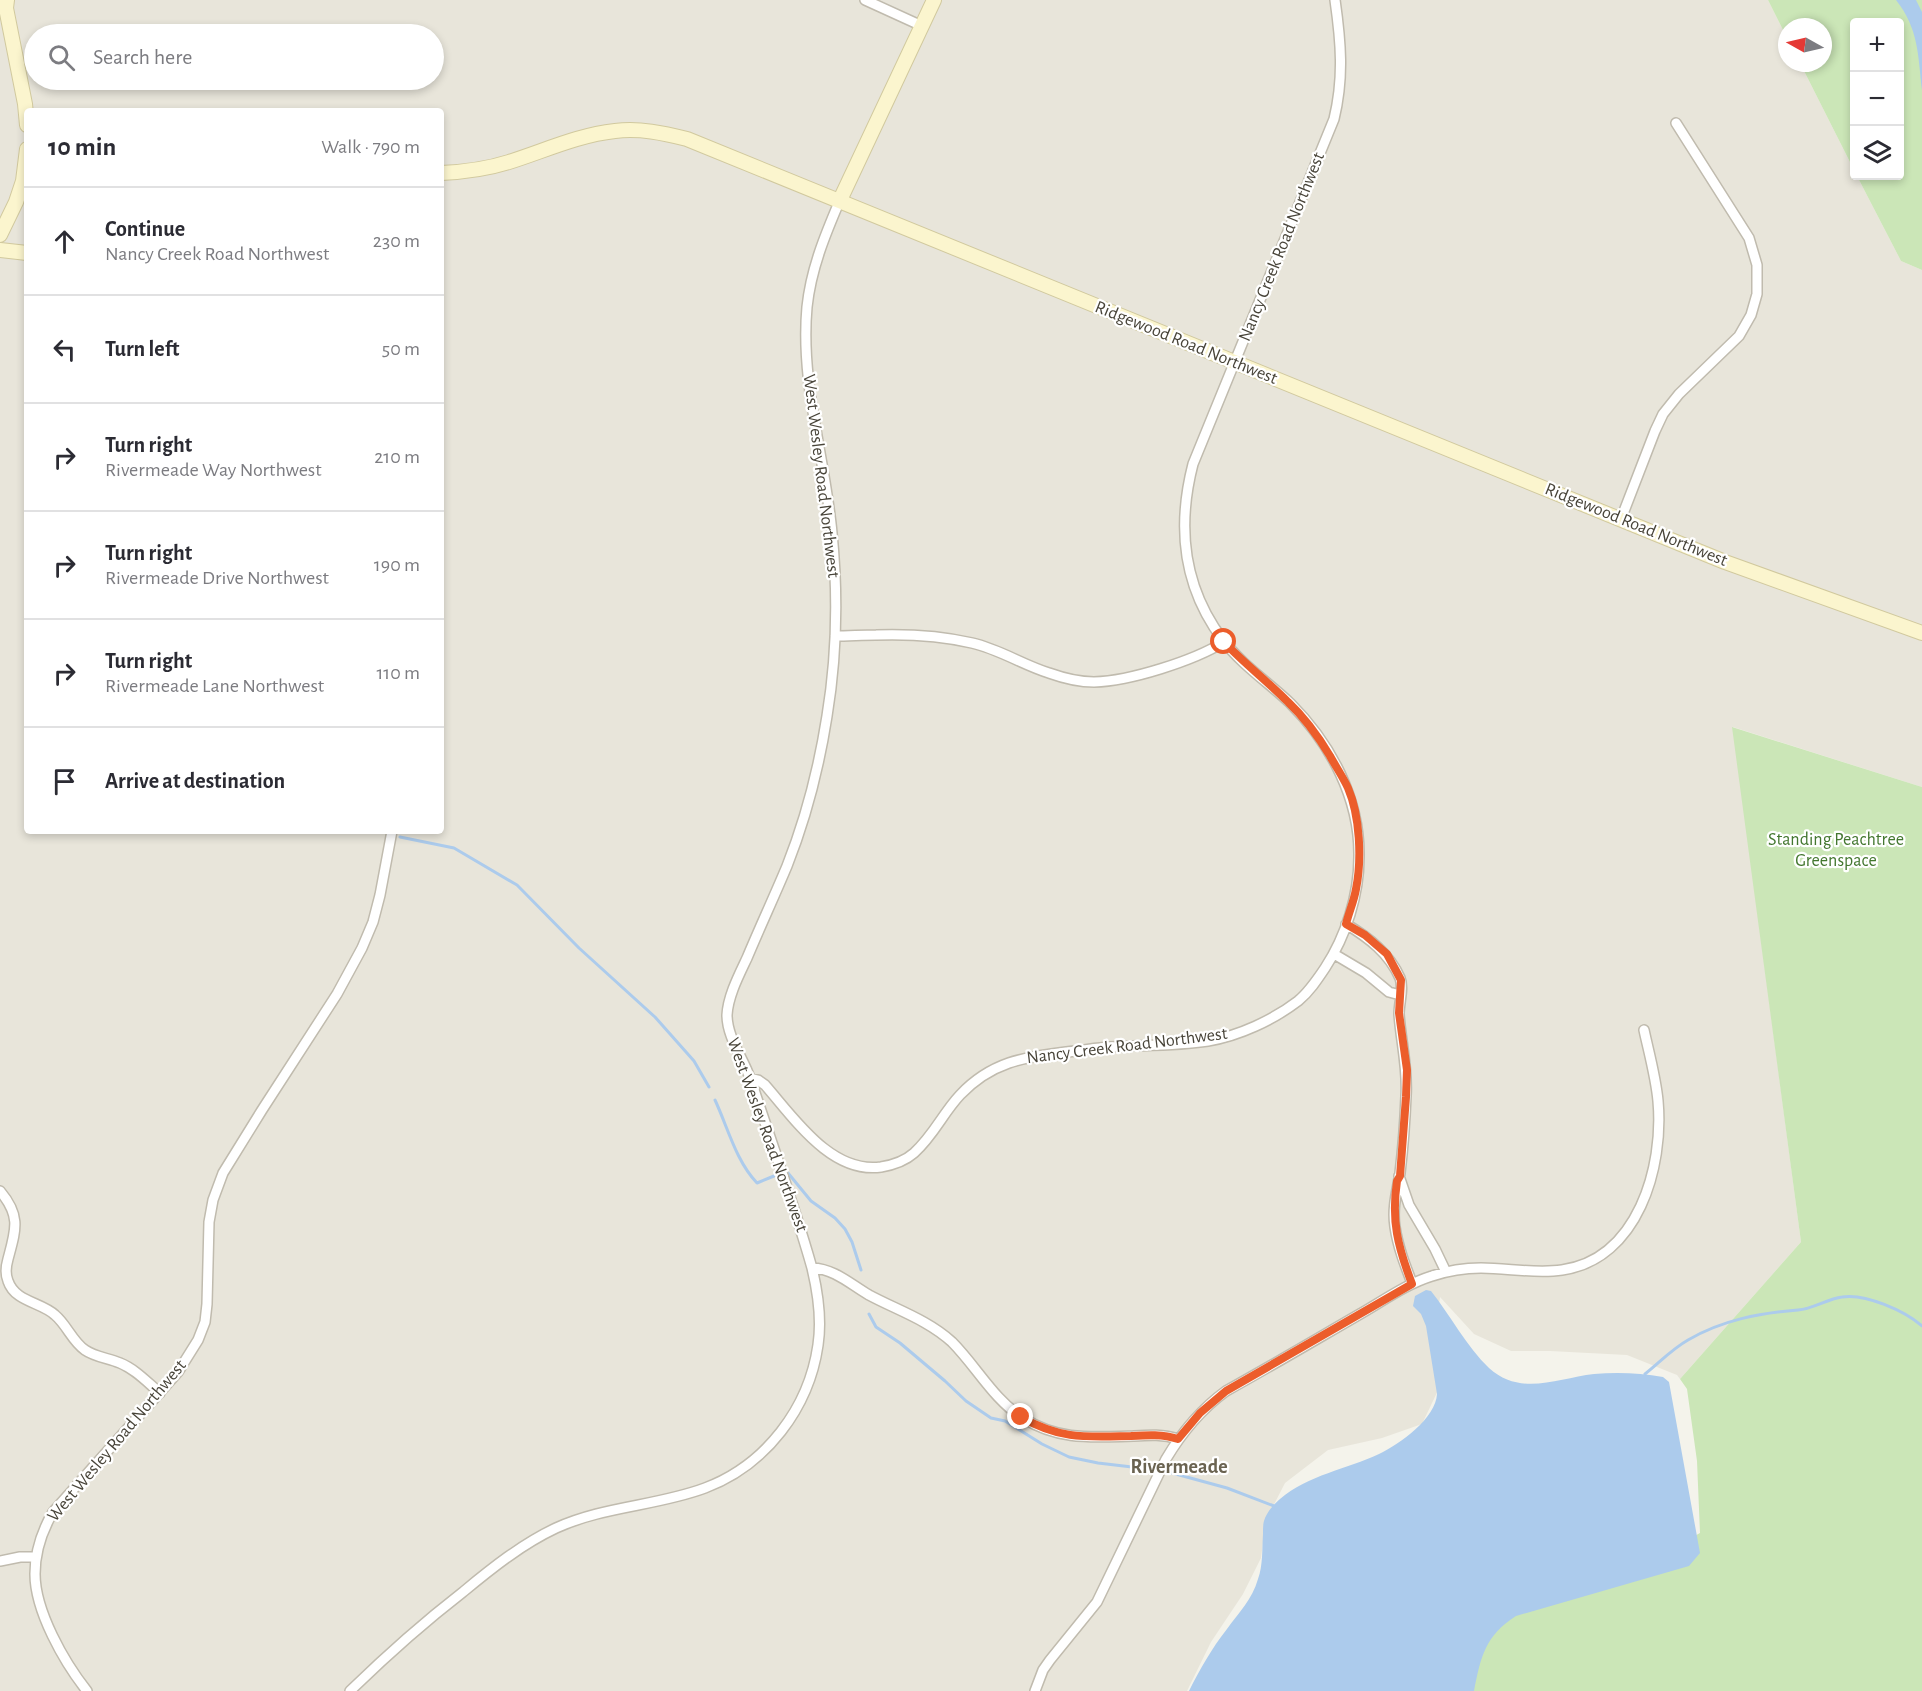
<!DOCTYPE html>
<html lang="en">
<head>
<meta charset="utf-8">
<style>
  :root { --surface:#fff; --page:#f2f2f3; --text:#2b2b33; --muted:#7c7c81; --line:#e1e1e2 }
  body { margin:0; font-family:"Alegreya Sans",sans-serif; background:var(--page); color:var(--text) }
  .controls { position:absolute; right:18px; top:18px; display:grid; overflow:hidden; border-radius:6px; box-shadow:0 3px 9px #0003 }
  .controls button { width:54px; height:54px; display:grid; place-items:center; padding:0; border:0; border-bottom:2px solid var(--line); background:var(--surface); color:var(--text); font:30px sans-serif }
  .compass { position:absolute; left:1778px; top:18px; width:54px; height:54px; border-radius:50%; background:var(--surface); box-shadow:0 3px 9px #0003; rotate:278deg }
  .stop { position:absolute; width:18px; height:18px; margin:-14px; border:4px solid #ec5d2b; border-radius:50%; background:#fff }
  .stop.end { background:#ec5d2b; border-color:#fff; box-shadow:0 2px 6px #0008 }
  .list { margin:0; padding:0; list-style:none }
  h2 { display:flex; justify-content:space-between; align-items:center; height:78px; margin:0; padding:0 24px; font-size:26px }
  h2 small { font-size:20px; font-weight:400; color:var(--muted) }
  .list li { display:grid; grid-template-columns:39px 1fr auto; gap:18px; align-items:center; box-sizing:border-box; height:108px; padding:0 24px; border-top:2px solid var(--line) }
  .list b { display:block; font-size:22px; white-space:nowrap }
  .list p { margin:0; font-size:20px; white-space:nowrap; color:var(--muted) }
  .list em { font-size:20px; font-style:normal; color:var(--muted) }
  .icon { flex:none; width:33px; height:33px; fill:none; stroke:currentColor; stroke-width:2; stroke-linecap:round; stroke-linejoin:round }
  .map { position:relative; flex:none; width:1922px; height:1691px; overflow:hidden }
  .search { position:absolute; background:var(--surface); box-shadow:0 3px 9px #0003; left:24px; top:24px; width:420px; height:66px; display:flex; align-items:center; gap:15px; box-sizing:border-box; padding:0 21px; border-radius:33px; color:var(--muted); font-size:22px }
  .panel { position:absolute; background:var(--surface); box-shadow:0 3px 9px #0003; left:24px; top:108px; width:420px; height:726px; border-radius:6px }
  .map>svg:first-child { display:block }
</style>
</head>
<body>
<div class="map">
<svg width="1922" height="1691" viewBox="0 0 1922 1691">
  <rect width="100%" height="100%" fill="#f4f3eb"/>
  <path fill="#e8e5da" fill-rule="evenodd" d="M 0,0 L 1768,0 L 1787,38 L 1787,63 L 1800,63 L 1854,170 L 1854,176 L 1857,176 L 1901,261 L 1922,270 L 1922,787 L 1733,727 L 1801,1242 L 1680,1379 L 1677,1375 L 1627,1355 L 1550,1351 L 1511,1351 L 1474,1334 L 1440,1297 L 1435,1334 L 1442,1382 L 1422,1424 L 1382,1438 L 1328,1450 L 1285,1483 L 1266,1520 L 1261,1558 L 1243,1594 L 1211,1642 L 1187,1691 L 0,1691 ZM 34,34 L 434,34 L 434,80 L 34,80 ZM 27,111 L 441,111 L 441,831 L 27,831 Z"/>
  <path fill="#cbe6b7" d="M 1768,0 L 1922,0 L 1922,270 L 1901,261 L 1857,176 L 1900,176 L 1900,22 L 1854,22 L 1854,170 L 1800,63 L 1823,63 L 1823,27 L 1787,27 L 1787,38 Z
    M 1732,727 L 1922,787 L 1922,1691 L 1466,1691 L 1474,1665 L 1500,1616 L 1595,1591 L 1700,1533 L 1697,1461 L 1687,1389 L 1680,1379 L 1801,1242 Z"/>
  <path fill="#accbec" d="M 1896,0 L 1916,0 L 1922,12 L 1922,90 C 1918,56 1919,29 1896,0 Z
    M 1426,1290 L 1431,1291 C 1450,1315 1467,1347 1489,1368 C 1521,1397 1558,1378 1594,1374 C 1617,1372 1641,1373 1663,1377 L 1669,1382 L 1700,1553 L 1689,1566 L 1516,1616 C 1485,1636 1481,1656 1474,1691 L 1189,1691 C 1200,1669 1212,1648 1227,1629 C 1239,1612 1252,1600 1258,1579 C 1263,1565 1262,1549 1263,1534 C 1263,1530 1263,1524 1264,1521 C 1266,1513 1274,1504 1280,1499 C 1308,1475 1347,1469 1379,1454 C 1400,1444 1436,1418 1437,1394 L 1426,1326 L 1421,1314 L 1413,1306 L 1415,1296 Z"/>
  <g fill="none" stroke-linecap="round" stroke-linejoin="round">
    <path stroke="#accbec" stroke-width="3" d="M 400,837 L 454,848 L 517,885 L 579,948 L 655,1017 L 694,1061 L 709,1087
      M 715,1100 C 728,1128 736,1161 757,1183 L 774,1176
      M 788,1173 L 811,1201 L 835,1218 L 845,1229 L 852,1242 L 861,1270
      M 869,1314 L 876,1327 L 900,1343 L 945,1381 L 966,1401 L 991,1418 L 1005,1421 L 1042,1444 L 1069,1457 L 1098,1463 L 1149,1469
      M 1645,1374 C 1659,1363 1672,1349 1688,1340 C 1722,1320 1760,1313 1798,1310 C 1813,1309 1827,1299 1842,1297 C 1865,1293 1905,1311 1922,1326
      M 1172,1473 L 1227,1488 L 1274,1506"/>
    <g stroke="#c0bbae" stroke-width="12">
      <path id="street" d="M 865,0 L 922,26
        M 1621,519 L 1655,431 L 1663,414 L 1679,394 L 1739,336 L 1751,315 L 1757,294 L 1757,265 L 1749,238 L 1676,123
        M 835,636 C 849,636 862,635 876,635 C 907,634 942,636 972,643 C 999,649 1023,665 1049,673 C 1063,678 1079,682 1094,682 C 1130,681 1193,661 1224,642
        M 1346,924 C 1369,938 1389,953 1400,978 C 1404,988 1399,1003 1399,1014 C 1401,1042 1408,1068 1406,1096 C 1405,1121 1403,1148 1400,1173 C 1397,1191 1392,1208 1395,1227 C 1398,1247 1405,1265 1412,1283
        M 1334,954 L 1366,973 L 1389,992 L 1400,995
        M 750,1078 L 758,1080 L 765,1085 C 794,1118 831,1174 881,1167 C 893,1165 905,1161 914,1153 C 934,1135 943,1113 960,1095 C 991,1062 1024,1057 1066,1052 C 1080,1051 1095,1048 1109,1047 C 1142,1045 1175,1046 1208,1041 C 1239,1036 1273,1020 1298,1001 C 1309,992 1317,980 1325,968 C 1346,936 1359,895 1359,857 C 1360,799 1331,744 1290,703 C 1268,682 1242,665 1223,640 C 1183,587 1177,526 1193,464 L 1334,119 C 1344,78 1341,42 1335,0
        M 1399,1176 L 1409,1205 L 1435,1249 L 1446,1272
        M 0,1191 C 21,1216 16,1229 8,1259 C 6,1266 5,1274 8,1281 C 15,1302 41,1302 55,1315 C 67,1325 72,1341 85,1350 C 95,1357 108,1358 120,1363 C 135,1369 147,1382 160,1393
        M 812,1268 C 835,1269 850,1284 869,1295 C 897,1310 928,1320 952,1342 C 976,1366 994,1400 1023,1418 C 1059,1441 1093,1437 1133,1436 C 1149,1435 1163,1434 1178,1439
        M 0,1561 L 20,1557 L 36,1557
        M 87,1691 C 64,1662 35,1611 35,1574 C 35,1551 42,1531 53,1512 L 178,1372 L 198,1340 L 205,1322 L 207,1304 L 209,1222 L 213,1200 L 223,1173 L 262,1110 L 337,994 L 362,948 L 373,922 L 380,895 L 392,831
        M 350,1691 C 386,1656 423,1623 463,1592 C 492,1568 522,1544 556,1528 C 604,1506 657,1506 705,1488 C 766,1465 809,1408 818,1345 C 822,1319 818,1293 812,1268 C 794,1204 771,1141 750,1078 C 743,1058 727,1037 727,1015 C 728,996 739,975 747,958 C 760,927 774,897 787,866 C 806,818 819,767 827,716 C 837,655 838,593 832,533 C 825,457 800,383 807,307 C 811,269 825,235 840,200
        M 1035,1691 L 1043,1670 L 1050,1660 L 1097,1602 L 1166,1459 C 1182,1432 1200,1410 1226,1391 C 1271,1366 1315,1340 1360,1314 C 1383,1301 1406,1284 1432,1276 C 1447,1271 1464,1268 1481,1268 C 1508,1268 1535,1274 1562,1270 C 1638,1259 1664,1167 1658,1101 C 1656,1078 1649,1053 1644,1030"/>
    </g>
    <g stroke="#d1c99e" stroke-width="16">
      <path id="secondary" d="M 7,0 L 6,8 L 25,104 L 27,125
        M 441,173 C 464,172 487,169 509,162 C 544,151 578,135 615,131 C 640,128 663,133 687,139 L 1725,562 L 1922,633
        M 840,200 L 934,0
        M 0,235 L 16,202 L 23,181 L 27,149
        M 0,250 L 27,253"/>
    </g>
    <use href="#street" stroke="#fff" stroke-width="9"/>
    <use href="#secondary" stroke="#fbf5ce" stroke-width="14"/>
  </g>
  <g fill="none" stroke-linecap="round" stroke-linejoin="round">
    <path stroke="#ec5d2b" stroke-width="8" d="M 1021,1417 C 1061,1440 1087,1437 1131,1436 C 1147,1435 1163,1434 1178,1439 L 1200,1413 L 1226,1391 L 1412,1284 C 1398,1247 1391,1221 1397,1181 L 1400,1176 L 1406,1097 L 1407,1070 L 1399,1013 L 1401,980 L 1387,954 L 1365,935 L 1346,924 C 1349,912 1354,901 1356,889 C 1362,859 1360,816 1348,788 C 1343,777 1336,767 1330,756 C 1318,736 1305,718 1288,702 C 1267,681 1244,663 1224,642"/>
  </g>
  <g text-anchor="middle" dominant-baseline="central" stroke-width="4.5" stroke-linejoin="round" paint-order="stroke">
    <g font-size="18" fill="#484439" stroke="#fff">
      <text transform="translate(1282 247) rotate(-68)">Nancy Creek Road Northwest</text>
      <text transform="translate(1186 343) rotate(22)">Ridgewood Road Northwest</text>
      <text transform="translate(821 476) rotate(83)">West Wesley Road Northwest</text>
      <text transform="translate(1636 525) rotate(22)">Ridgewood Road Northwest</text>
      <text transform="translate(1127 1046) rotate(-7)">Nancy Creek Road Northwest</text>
      <text transform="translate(767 1135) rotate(70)">West Wesley Road Northwest</text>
      <text transform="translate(117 1441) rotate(-50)">West Wesley Road Northwest</text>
    </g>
    <g font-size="18" fill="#43772f" stroke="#fff">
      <text x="1836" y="840">Standing Peachtree<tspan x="1836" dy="21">Greenspace</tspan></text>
    </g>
    <g font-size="20" font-weight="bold" fill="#6a6351" stroke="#fff">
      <text x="1179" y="1467">Rivermeade</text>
    </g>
  </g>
</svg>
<div class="controls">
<button>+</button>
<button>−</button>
<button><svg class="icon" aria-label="layers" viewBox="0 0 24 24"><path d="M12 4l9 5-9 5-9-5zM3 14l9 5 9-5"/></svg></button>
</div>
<svg class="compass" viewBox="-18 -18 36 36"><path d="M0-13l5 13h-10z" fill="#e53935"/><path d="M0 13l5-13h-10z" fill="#7c7c81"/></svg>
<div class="stop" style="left:1224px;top:642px"></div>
<div class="stop end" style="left:1021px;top:1417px"></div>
<div class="search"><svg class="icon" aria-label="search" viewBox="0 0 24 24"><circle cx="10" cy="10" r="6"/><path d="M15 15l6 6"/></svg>Search here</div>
<section class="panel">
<h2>10 min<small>Walk · 790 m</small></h2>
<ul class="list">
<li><svg class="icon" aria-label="ahead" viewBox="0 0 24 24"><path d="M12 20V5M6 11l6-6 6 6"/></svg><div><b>Continue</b><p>Nancy Creek Road Northwest</p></div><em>230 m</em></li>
<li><svg class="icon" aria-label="left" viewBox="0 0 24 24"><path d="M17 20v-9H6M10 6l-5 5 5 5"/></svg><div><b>Turn left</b></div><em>50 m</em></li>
<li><svg class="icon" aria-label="right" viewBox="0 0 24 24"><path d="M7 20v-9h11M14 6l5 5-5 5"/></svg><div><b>Turn right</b><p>Rivermeade Way Northwest</p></div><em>210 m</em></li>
<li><svg class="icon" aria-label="right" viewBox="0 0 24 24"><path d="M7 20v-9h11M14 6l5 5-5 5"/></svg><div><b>Turn right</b><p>Rivermeade Drive Northwest</p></div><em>190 m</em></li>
<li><svg class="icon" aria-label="right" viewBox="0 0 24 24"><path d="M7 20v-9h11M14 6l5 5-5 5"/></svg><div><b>Turn right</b><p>Rivermeade Lane Northwest</p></div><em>110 m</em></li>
<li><svg class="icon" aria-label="arrive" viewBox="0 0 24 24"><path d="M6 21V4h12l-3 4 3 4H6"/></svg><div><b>Arrive at destination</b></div></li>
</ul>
</section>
</div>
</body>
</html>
